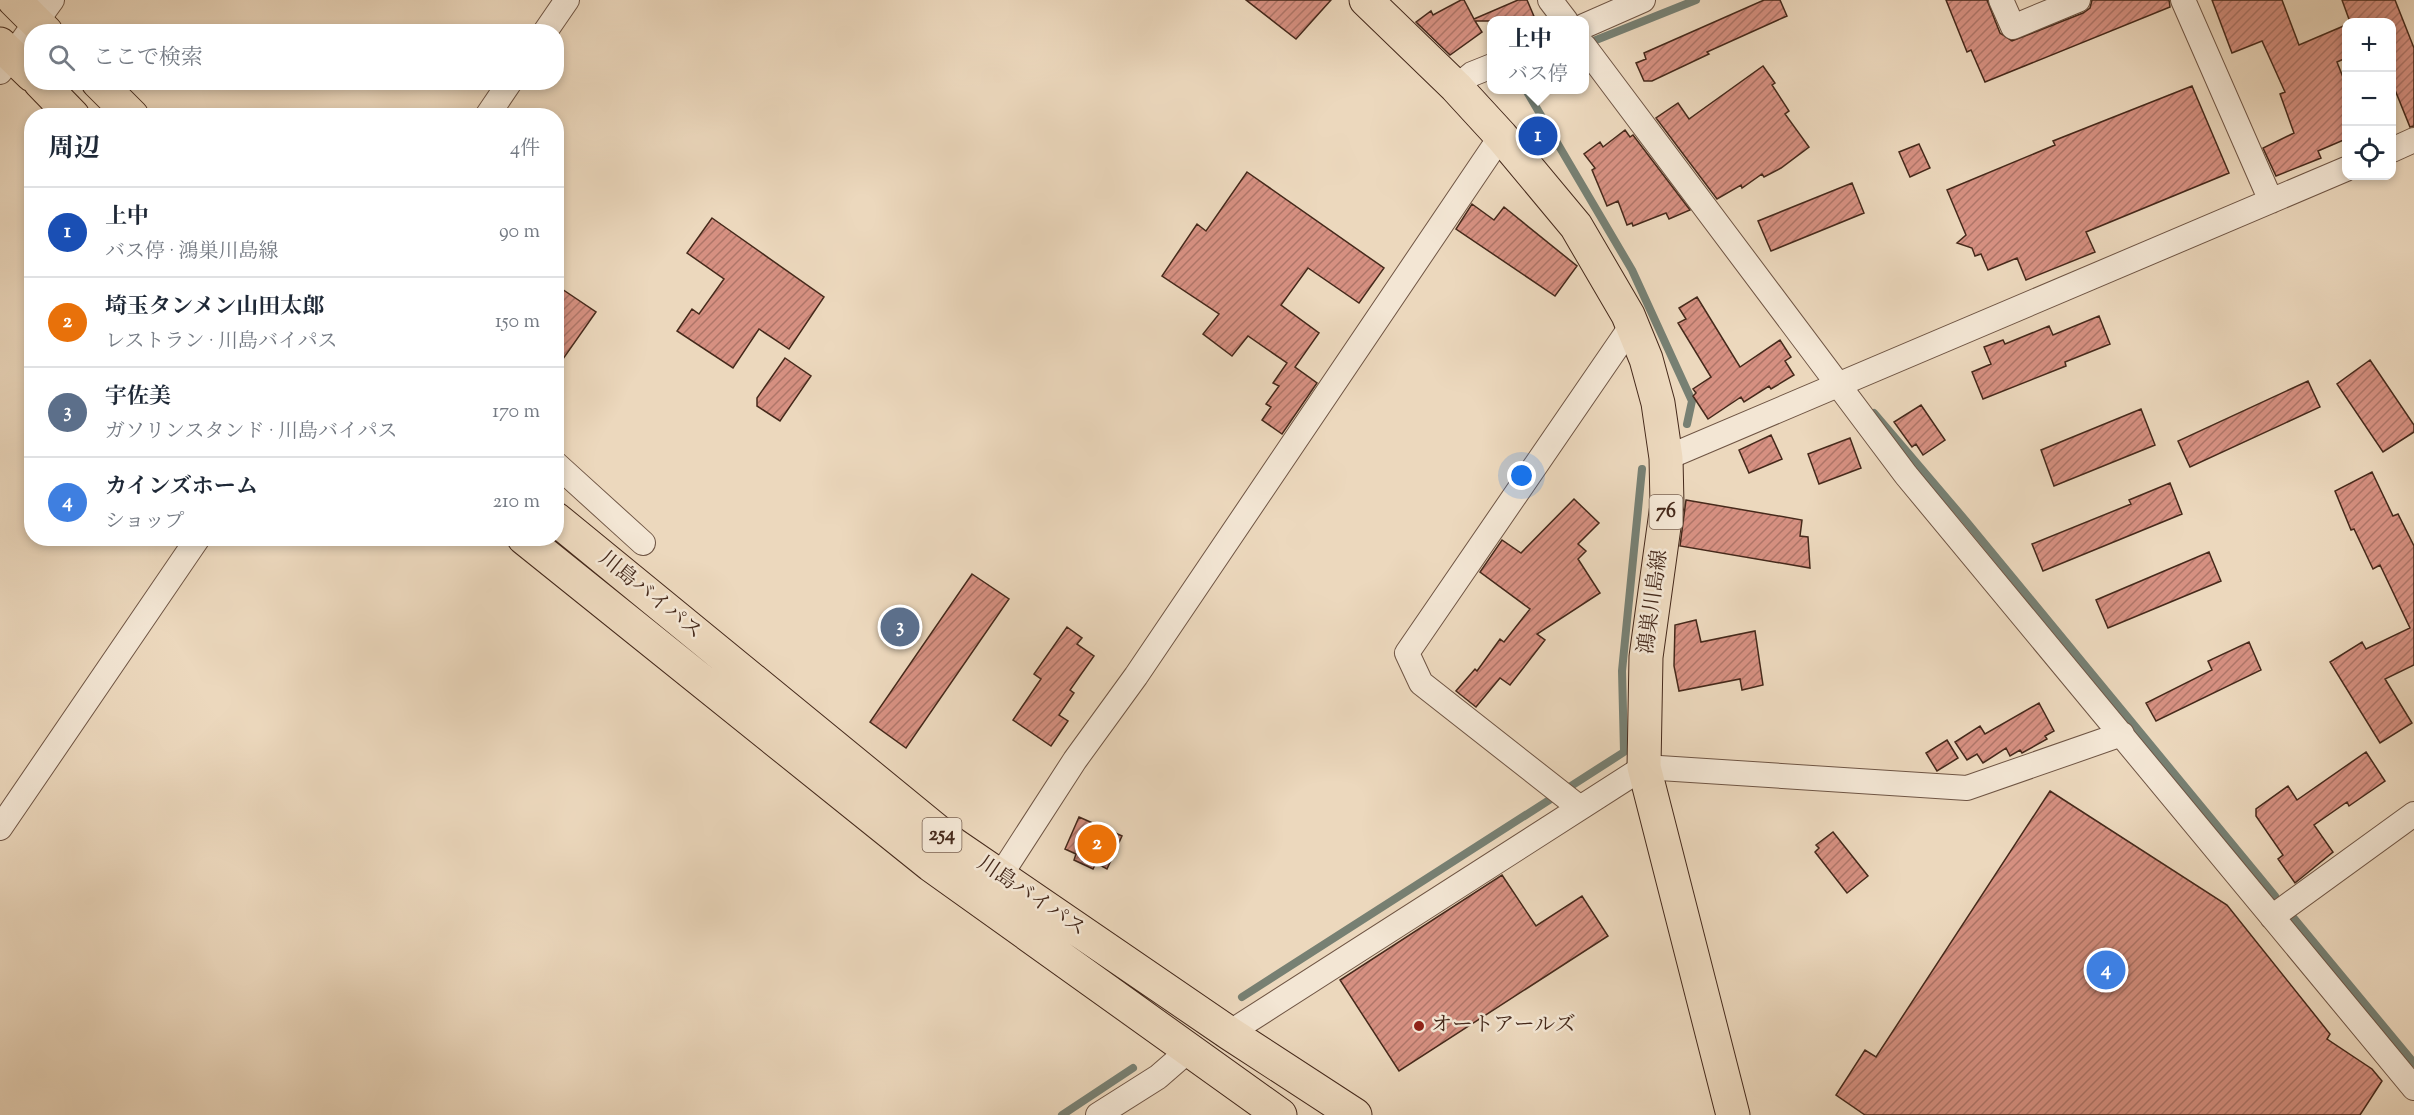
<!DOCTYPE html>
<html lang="ja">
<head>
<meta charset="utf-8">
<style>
  :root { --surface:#fff; --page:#f2f2f3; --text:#1f2937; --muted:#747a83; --line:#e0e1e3; --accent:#0f766e }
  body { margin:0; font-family:"Sorts Mill Goudy","Noto Serif JP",serif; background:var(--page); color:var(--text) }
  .controls { position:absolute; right:18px; top:18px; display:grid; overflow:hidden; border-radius:12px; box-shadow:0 3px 9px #0003 }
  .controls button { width:54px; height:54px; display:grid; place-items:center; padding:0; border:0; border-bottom:2px solid var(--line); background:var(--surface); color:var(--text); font:30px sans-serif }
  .you { position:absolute; left:1522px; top:476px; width:21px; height:21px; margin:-15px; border:4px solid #fff; border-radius:50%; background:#1a73e8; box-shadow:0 0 0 9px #1a73e833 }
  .badge { display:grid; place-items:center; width:39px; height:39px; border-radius:50%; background:var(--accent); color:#fff; font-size:20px; font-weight:700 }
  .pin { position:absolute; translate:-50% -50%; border:3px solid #fff; box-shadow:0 2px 6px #0006 }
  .popup { position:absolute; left:1487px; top:16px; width:102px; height:78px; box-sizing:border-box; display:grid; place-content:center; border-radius:12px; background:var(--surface); filter:drop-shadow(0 2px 4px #0005); font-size:20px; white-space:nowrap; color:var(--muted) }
  .popup b { font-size:22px; color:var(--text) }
  .popup::after { content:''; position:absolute; left:50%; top:100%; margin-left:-12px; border:12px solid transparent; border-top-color:var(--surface) }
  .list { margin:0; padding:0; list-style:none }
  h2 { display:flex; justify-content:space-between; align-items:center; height:78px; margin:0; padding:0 24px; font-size:26px }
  h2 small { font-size:20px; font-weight:400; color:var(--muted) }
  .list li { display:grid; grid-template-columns:39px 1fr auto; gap:18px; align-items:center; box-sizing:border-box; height:90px; padding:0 24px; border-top:2px solid var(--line) }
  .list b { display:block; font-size:22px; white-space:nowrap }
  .list p { margin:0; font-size:20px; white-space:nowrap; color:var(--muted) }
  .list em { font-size:20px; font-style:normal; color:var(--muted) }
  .icon { flex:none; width:33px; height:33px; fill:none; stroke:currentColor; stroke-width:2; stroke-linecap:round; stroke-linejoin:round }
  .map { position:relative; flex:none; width:2414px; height:1115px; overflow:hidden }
  .search { position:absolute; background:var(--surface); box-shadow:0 3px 9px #0003; left:24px; top:24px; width:540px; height:66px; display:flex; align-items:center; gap:15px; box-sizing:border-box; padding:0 21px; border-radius:24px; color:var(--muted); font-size:22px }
  .panel { position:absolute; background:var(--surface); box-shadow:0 3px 9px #0003; left:24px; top:108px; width:540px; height:438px; border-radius:24px }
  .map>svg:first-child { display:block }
</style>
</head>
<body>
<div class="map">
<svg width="2414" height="1115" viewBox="0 0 2414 1115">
  <defs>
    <pattern id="building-hatch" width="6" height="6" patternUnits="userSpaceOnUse" patternTransform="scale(1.5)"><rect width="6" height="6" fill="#d69081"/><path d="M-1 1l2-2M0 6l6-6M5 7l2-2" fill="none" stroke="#af7669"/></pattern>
  </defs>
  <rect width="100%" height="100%" fill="#ecd8bd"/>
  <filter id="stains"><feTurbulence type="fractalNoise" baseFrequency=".00333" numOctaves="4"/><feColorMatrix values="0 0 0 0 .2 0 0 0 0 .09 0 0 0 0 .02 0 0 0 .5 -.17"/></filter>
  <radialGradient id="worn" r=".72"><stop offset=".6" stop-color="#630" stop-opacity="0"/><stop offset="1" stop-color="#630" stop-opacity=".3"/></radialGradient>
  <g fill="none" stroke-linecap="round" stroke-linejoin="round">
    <path stroke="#778073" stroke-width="8" d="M 1586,44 L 1696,0
      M 1526,90 L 1632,270 L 1692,401 L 1687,424
      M 1874,413 L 1966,521 L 2275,896
      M 2292,916 L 2414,1063
      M 1242,997 L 1624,752 L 1622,671 L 1642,469
      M 1062,1115 L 1133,1068"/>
  </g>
  <path fill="url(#building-hatch)" stroke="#45291b" stroke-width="1.5" d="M 1246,0 L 1331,0 L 1296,39 Z
    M 1461,0 L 1464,0 L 1474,19 L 1518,0 L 1527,0 L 1536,21 L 1475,21 L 1482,32 L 1450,55 L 1416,22 L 1431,11 L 1433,15 Z
    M 1764,0 L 1780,0 L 1787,16 L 1707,52 L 1709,54 L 1652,81 L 1644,81 L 1636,63 L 1646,59 L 1644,53 Z
    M 1946,0 L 1987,0 L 2000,33 L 2012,41 L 2083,13 L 2090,8 L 2092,0 L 2169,0 L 2170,7 L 1985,82 L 1971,50 L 1967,52 Z
    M 2212,0 L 2282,0 L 2299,45 L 2346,25 L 2346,58 L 2337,62 L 2346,85 L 2346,139 L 2318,151 L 2321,158 L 2276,176 L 2263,148 L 2294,133 L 2280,94 L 2285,92 L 2262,41 L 2232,53 Z
    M 2342,0 L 2395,0 L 2414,48 L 2414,126 L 2410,127 L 2391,80 L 2391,22 L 2350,22 Z
    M 1763,66 L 1775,83 L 1772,85 L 1789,111 L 1785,114 L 1809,147 L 1781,168 L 1764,177 L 1762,174 L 1742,188 L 1741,185 L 1717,199 L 1656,118 L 1678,103 L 1689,119 Z
    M 2192,86 L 2229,173 L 2086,232 L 2095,252 L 2026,280 L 2017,258 L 1988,270 L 1981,254 L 1975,256 L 1972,248 L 1957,243 L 1966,235 L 1947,190 L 2055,145 L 2053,141 Z
    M 1625,130 L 1630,137 L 1633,135 L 1690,210 L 1669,219 L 1666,213 L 1633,226 L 1632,223 L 1627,225 L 1618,201 L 1607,206 L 1592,170 L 1595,168 L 1584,154 L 1600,142 L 1603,147 Z
    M 1919,144 L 1930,168 L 1910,177 L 1899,152 Z
    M 1247,172 L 1384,268 L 1359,303 L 1308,268 L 1281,305 L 1319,333 L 1295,367 L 1317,383 L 1282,434 L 1262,420 L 1271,407 L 1266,404 L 1279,386 L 1273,383 L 1287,363 L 1248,336 L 1232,356 L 1203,334 L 1219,314 L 1162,276 L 1197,224 L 1206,231 Z
    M 1852,183 L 1864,213 L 1771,251 L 1758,221 Z
    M 1472,204 L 1494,220 L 1504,207 L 1577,266 L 1555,296 L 1456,229 Z
    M 712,218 L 824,297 L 789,349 L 759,329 L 733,368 L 677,331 L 692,309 L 699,314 L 724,279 L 687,253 Z
    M 556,285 L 596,312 L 556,369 Z
    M 1697,297 L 1740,367 L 1780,340 L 1791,357 L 1785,361 L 1794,375 L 1771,389 L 1769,386 L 1744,402 L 1741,397 L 1708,419 L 1693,396 L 1696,393 L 1693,389 L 1711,377 L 1678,323 L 1686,319 L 1679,308 Z
    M 2099,316 L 2110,344 L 2065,362 L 2066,366 L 1983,399 L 1972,372 L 1991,364 L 1984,347 L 2003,340 L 2005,344 L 2049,326 L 2053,335 Z
    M 785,358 L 811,376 L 780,421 L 757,406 L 757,398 Z
    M 2370,360 L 2414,425 L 2414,432 L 2383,452 L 2337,384 Z
    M 2308,381 L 2320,407 L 2190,467 L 2178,441 Z
    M 1921,405 L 1945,440 L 1923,455 L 1916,444 L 1912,447 L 1894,422 Z
    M 2141,409 L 2155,445 L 2054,486 L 2041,450 Z
    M 1771,435 L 1782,459 L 1749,473 L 1739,450 Z
    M 1850,438 L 1861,468 L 1819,484 L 1808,454 Z
    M 2372,472 L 2393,516 L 2398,514 L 2414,546 L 2414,665 L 2385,679 L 2412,723 L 2380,743 L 2330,662 L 2362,642 L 2366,649 L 2410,628 L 2380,565 L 2373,569 L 2354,529 L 2351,530 L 2335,491 Z
    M 2170,483 L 2182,514 L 2043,571 L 2032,544 L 2131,504 L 2129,500 Z
    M 1574,499 L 1599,523 L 1578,544 L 1586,551 L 1578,559 L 1600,593 L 1537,634 L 1545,640 L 1510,685 L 1500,678 L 1476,707 L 1456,691 L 1475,669 L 1477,671 L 1500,639 L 1504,642 L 1530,609 L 1480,572 L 1502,540 L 1521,553 Z
    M 1686,500 L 1802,520 L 1800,536 L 1808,537 L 1810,568 L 1680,546 Z
    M 2209,552 L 2221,581 L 2108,628 L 2096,600 Z
    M 972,574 L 1009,599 L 906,748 L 870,722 Z
    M 1696,620 L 1701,642 L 1755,631 L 1763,685 L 1742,690 L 1740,679 L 1679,691 L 1674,666 L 1675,625 Z
    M 1067,627 L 1082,638 L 1077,644 L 1094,656 L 1070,690 L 1074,693 L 1059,715 L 1068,721 L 1051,746 L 1013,720 L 1041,679 L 1034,674 Z
    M 2249,642 L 2261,670 L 2156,721 L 2146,703 L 2212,670 L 2208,661 Z
    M 2039,703 L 2054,731 L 2045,736 L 2047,739 L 2022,753 L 2020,750 L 2010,756 L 2006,748 L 1983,763 L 1977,754 L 1967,760 L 1955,742 L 1980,726 L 1985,734 Z
    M 1947,740 L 1958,758 L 1937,771 L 1926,753 Z
    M 2366,752 L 2385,781 L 2349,806 L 2347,802 L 2314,825 L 2333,852 L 2295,883 L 2278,859 L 2283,855 L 2256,816 L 2256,809 L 2288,786 L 2297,800 Z
    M 2050,791 L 2227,905 L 2330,1034 L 2327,1039 L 2372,1069 L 2382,1081 L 2360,1115 L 1865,1115 L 1836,1095 L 1865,1050 L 1876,1057 Z
    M 1079,817 L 1122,836 L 1107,869 L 1096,863 L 1093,869 L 1074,860 L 1076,854 L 1065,849 Z
    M 1833,832 L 1868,876 L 1847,893 L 1815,852 L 1819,848 L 1816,845 Z
    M 1502,875 L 1536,926 L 1582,896 L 1608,936 L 1399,1071 L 1340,980 Z"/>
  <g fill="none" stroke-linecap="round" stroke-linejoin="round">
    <g stroke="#6f5544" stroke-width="26">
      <path id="minor" d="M 1550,0 L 1566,21
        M 2001,0 L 2013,27 L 2078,0
        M 2183,0 L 2271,201
        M 1584,26 L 1643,0
        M 545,32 L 567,0
        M 1584,46 L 1906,475 L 2414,1088
        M 0,72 L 52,0
        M 1456,87 L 1472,74 L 1492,66
        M 487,116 L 510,82
        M 2392,150 L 2414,140
        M 1666,458 L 2346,169
        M 556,464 L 643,543
        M 1580,808 L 1421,683 L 1407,653 L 1632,325
        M 0,828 L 198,538
        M 1000,876 L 1075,760 L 1136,676 L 1501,136
        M 2272,917 L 2414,814
        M 1229,1033 L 1644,767 L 1967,788 L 2122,734
        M 1098,1115 L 1158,1077 L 1189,1050"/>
    </g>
    <g stroke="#45291b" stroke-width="35">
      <path id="primary" d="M 1366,0 L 1456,87 L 1501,136 L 1576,226 L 1628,315 L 1646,359 L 1658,403 L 1666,458 L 1667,505 L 1646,657 L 1644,767 L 1733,1115"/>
    </g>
    <g stroke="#45291b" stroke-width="35">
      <path id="trunk" d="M 14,0 L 46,32
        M 0,44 L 32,75
        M 40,82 L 73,116
        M 98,82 L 132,116
        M 556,519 L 953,844 L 1229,1033 L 1355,1115
        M 524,538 L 931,865 L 1280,1115"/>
    </g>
    <use href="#minor" stroke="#f3e6d4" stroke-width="24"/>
    <use href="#primary" stroke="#ecd8bd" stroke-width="33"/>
    <use href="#trunk" stroke="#ecd8bd" stroke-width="33"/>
  </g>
  <circle fill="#8f2418" stroke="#f3e6d4" stroke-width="2" cx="1419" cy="1026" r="6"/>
  <g text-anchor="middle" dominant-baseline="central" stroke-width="5" stroke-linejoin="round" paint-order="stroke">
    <g fill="#f3e6d4" stroke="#796252" stroke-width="1.5">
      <rect x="1649.5" y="495" width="33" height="34" rx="4.5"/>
      <rect x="922.5" y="818" width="39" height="34" rx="4.5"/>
    </g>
    <g font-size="20" font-weight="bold" fill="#45291b">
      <text x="1666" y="512">76</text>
      <text x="942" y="835">254</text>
    </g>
    <g font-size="21" fill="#45291b" stroke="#f3e6d4">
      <text transform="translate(650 596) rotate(39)">川島バイパス</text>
      <text transform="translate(1654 602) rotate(-82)">鴻巣川島線</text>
      <text transform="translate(1031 897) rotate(34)">川島バイパス</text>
    </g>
    <g font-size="21" fill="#45291b" stroke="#f3e6d4" text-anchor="start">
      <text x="1431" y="1026">オートアールズ</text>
    </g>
  </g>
  <rect width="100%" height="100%" filter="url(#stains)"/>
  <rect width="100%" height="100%" fill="url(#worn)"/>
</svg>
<div class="controls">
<button>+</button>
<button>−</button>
<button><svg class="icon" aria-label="locate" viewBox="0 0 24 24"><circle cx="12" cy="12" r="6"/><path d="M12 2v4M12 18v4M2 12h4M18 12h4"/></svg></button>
</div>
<div class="you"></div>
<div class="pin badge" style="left:1538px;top:136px;background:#1a4fb4">1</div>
<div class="popup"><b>上中</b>バス停</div>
<div class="pin badge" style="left:1097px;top:844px;background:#e8710a">2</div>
<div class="pin badge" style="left:900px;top:627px;background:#5c6f8a">3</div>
<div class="pin badge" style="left:2106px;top:970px;background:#3f7fe0">4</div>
<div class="search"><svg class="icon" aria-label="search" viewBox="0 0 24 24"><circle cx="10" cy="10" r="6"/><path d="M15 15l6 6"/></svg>ここで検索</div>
<section class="panel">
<h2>周辺<small>4件</small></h2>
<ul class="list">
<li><span class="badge" style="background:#1a4fb4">1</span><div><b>上中</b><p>バス停 · 鴻巣川島線</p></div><em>90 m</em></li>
<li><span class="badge" style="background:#e8710a">2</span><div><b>埼玉タンメン山田太郎</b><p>レストラン · 川島バイパス</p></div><em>150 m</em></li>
<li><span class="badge" style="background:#5c6f8a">3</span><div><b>宇佐美</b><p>ガソリンスタンド · 川島バイパス</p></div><em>170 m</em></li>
<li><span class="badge" style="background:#3f7fe0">4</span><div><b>カインズホーム</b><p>ショップ</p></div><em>210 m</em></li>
</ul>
</section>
</div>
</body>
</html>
